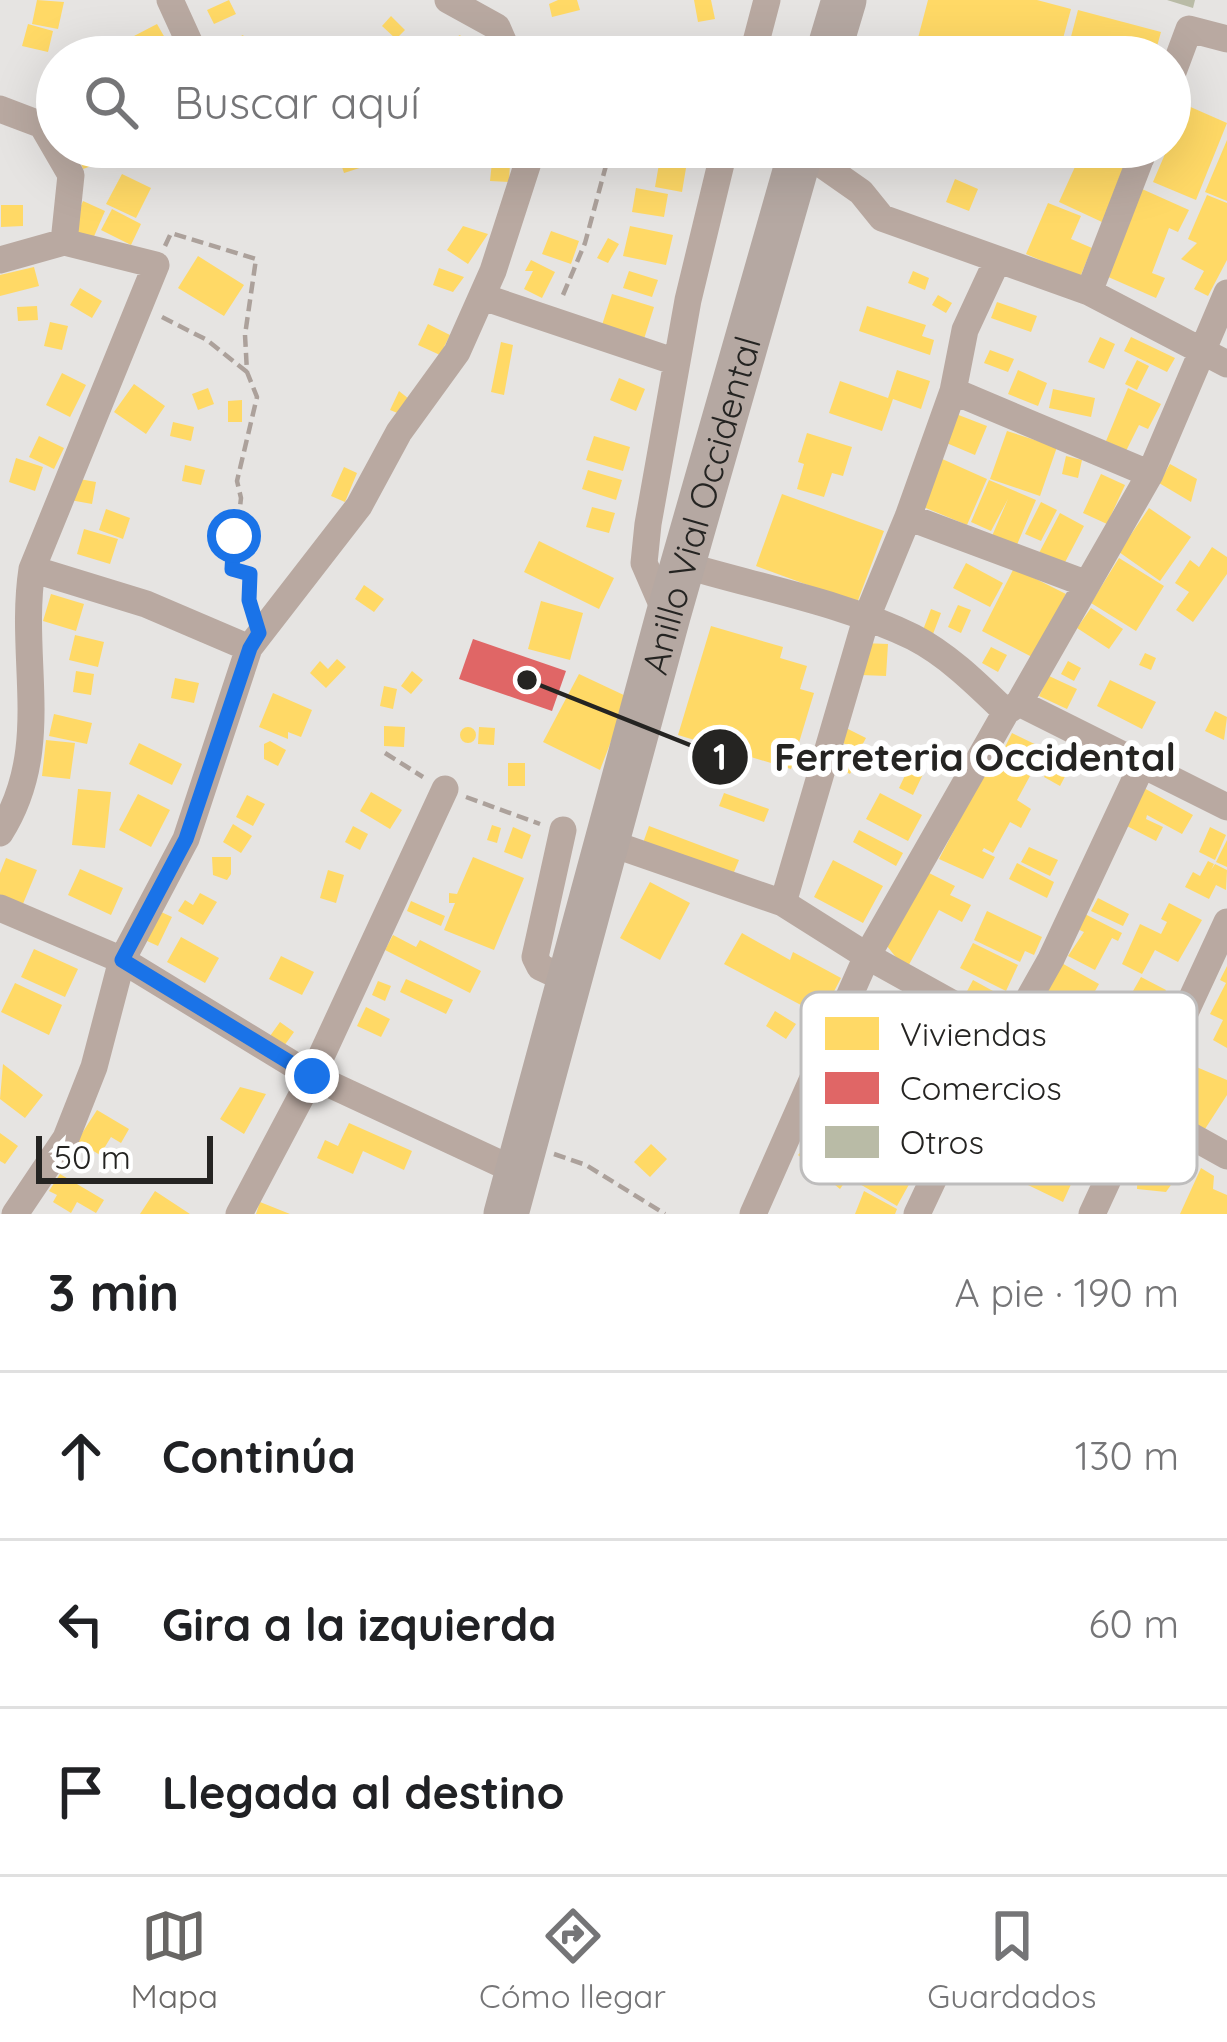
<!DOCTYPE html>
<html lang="es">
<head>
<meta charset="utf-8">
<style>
  :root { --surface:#fff; --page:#f6f6f6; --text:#202124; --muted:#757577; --line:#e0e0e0; --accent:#696765 }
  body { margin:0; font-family:Quicksand,sans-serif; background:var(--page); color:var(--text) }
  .scale { position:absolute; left:36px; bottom:30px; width:177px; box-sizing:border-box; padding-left:12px; border:6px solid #252422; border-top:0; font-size:33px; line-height:42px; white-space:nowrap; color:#252422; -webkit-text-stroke:9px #fff; paint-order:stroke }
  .stop { position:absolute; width:36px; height:36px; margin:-27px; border:9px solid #1a73e8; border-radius:50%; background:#fff }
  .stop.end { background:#1a73e8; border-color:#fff; box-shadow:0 3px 12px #0008 }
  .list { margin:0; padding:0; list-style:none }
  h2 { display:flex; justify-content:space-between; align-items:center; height:156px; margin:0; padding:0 48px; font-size:51px }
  h2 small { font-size:39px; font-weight:400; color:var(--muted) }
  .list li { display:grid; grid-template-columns:78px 1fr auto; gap:36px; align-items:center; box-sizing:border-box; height:168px; padding:0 48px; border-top:3px solid var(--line) }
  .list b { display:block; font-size:45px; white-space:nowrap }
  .list em { font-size:39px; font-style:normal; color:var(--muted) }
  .icon { flex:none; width:66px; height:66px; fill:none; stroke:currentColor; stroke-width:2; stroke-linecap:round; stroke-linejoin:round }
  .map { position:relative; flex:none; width:1227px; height:1214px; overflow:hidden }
  .search { position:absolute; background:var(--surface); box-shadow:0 12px 48px #0002; left:36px; right:36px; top:36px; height:132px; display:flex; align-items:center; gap:30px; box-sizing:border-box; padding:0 42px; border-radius:66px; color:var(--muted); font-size:45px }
  .sheet { height:660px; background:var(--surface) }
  nav { display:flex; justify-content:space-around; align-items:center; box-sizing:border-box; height:168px; border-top:3px solid var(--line); background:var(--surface); font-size:33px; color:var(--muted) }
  nav a { display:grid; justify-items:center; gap:6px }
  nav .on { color:var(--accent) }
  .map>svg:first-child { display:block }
</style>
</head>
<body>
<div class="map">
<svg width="1227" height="1214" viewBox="0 0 1227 1214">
  <rect width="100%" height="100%" fill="#e6e4e2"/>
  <path fill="#ffd966" d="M 37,0 L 64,2 L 58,29 L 32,24 Z
    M 229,0 L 236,14 L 214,24 L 207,10 Z
    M 558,0 L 577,0 L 580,10 L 552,17 L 549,4 Z
    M 694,0 L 711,0 L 715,19 L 698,22 Z
    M 928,0 L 1037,0 L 1071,9 L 1058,57 L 913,57 Z
    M 1078,10 L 1161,32 L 1154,57 L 1085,57 L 1067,52 Z
    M 391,16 L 405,30 L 396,39 L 382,26 Z
    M 28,24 L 53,31 L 48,52 L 22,46 Z
    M 157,24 L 169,45 L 145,57 L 134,36 Z
    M 243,35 L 256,57 L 231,57 L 225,44 Z
    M 460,35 L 475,57 L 433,57 L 430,53 Z
    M 696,37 L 699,56 L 675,57 L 673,40 Z
    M 1186,105 L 1227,123 L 1196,200 L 1153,182 Z
    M 1227,140 L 1227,201 L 1205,192 Z
    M 93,147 L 126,147 L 128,153 L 83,169 L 77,153 Z
    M 366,147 L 372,164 L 344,173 L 338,155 Z
    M 546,147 L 566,147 L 564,165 L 544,163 Z
    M 965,147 L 991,147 L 991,160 L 965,158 Z
    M 1024,147 L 1065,147 L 1060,167 L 1021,157 Z
    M 1084,147 L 1128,166 L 1102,222 L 1059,202 Z
    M 673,153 L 688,156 L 682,192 L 655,187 L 659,164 L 671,166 Z
    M 492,162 L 510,163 L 509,182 L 490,181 Z
    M 122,174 L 151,188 L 136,218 L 106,204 Z
    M 955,179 L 978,189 L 969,211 L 946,202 Z
    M 636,188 L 668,194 L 664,217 L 632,212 Z
    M 1142,189 L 1189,210 L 1178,232 L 1169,228 L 1152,273 L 1165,278 L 1156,298 L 1106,276 Z
    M 1207,195 L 1227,203 L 1227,260 L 1208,296 L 1194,289 L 1204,271 L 1181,259 L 1197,243 L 1188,239 Z
    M 83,201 L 105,211 L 92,241 L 70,231 Z
    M 1048,203 L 1081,216 L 1071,239 L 1092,248 L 1080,277 L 1026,254 Z
    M 1,205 L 23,205 L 23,226 L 1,227 Z
    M 112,209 L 141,224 L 131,245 L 101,230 Z
    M 463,226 L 488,234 L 468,264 L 447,250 Z
    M 630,226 L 673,235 L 666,265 L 623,256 Z
    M 551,231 L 579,241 L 571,264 L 542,254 Z
    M 608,238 L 619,244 L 608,263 L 597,258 Z
    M 198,256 L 244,285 L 224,316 L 178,288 Z
    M 531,260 L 555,272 L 542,298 L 524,289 L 533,271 L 525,271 Z
    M 34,267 L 39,286 L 0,296 L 0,275 Z
    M 439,268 L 464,277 L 453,292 L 433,285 Z
    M 629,271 L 658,280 L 652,297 L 623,288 Z
    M 913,271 L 929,278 L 925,290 L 908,283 Z
    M 80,288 L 102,301 L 92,318 L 70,305 Z
    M 612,294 L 654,307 L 644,339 L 602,325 Z
    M 938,295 L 952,303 L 946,313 L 932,305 Z
    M 997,302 L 1037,316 L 1031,332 L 991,318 Z
    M 37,306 L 38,320 L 18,321 L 17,307 Z
    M 867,306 L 926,325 L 922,336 L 934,340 L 930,355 L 859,331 Z
    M 50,322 L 68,326 L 62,350 L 44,346 Z
    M 428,324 L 450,335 L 440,355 L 418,345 Z
    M 1100,337 L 1115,344 L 1104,369 L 1088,362 Z
    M 1131,337 L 1175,358 L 1167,372 L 1124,351 Z
    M 501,342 L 513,345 L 504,395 L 491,392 Z
    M 990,350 L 1014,359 L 1008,372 L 984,363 Z
    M 1137,360 L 1149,366 L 1137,390 L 1125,384 Z
    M 897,370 L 930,381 L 921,409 L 893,399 L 882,431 L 829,413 L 840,381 L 888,398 Z
    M 1018,370 L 1047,383 L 1038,406 L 1008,394 Z
    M 62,373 L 86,385 L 70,417 L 46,405 Z
    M 619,378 L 645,389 L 636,411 L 610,400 Z
    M 134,384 L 165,406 L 146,434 L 114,412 Z
    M 208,388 L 214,404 L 198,410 L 192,394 Z
    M 1128,388 L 1161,404 L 1148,429 L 1139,425 L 1126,451 L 1106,441 Z
    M 1053,389 L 1095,398 L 1091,417 L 1049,408 Z
    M 399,391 L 409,399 L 400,414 L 390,410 Z
    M 242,400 L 242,422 L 228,422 L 228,401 Z
    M 956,414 L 987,426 L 975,455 L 944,442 Z
    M 173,422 L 194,427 L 191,441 L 170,436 Z
    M 1007,431 L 1057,447 L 1040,496 L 990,479 Z
    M 807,433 L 852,447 L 843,476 L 832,473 L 824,497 L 797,489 L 804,464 L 798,462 Z
    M 39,436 L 64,448 L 54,469 L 29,457 Z
    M 594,436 L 630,447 L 623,471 L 586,460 Z
    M 1066,456 L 1082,460 L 1078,478 L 1062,474 Z
    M 16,458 L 43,467 L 35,491 L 9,482 Z
    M 940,458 L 987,479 L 967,525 L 921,506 Z
    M 1170,464 L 1197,479 L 1191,502 L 1159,483 Z
    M 185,465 L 205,470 L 201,485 L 182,481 Z
    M 344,467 L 357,473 L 345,502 L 331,496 Z
    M 588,470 L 622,480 L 616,500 L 582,489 Z
    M 1101,474 L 1125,485 L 1107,524 L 1083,513 Z
    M 74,478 L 96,482 L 92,504 L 70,500 Z
    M 989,480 L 1036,500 L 1016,547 L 992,536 L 1008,499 L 991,531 L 971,522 Z
    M 782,494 L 884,531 L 857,603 L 756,566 Z
    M 1041,502 L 1057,510 L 1041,541 L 1025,534 Z
    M 592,507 L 615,513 L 609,533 L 586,527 Z
    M 1149,508 L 1191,537 L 1160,581 L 1119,552 Z
    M 106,509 L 130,518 L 123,539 L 99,530 Z
    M 1060,513 L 1084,526 L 1062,568 L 1038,555 Z
    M 84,529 L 118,539 L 110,564 L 77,554 Z
    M 539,541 L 614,578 L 599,609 L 524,572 Z
    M 1212,547 L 1227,557 L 1227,574 L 1193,622 L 1176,610 L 1189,592 L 1175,583 L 1190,560 L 1199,567 Z
    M 1119,558 L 1164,586 L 1136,631 L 1091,603 Z
    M 966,563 L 1003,583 L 990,607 L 953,588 Z
    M 1014,568 L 1066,594 L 1034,658 L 982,631 Z
    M 364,585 L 384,599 L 374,612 L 355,599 Z
    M 51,594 L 84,604 L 76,631 L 43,621 Z
    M 541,601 L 583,613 L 570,660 L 528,649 Z
    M 958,605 L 971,610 L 961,633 L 948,627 Z
    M 1091,608 L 1123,629 L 1109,649 L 1077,628 Z
    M 931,609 L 941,613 L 933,634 L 923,630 Z
    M 711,626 L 783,647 L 780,658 L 807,666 L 800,689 L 814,693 L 791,769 L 678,735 Z
    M 75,635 L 104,642 L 98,667 L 69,660 Z
    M 863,643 L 888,644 L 886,676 L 861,675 Z
    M 991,647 L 1007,655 L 998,672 L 982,663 Z
    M 1145,653 L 1156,658 L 1151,670 L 1139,665 Z
    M 337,659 L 346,667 L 326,688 L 310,673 L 320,661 L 328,669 Z
    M 1068,661 L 1081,668 L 1074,681 L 1061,674 Z
    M 76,671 L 94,674 L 91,695 L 73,692 Z
    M 412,671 L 423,680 L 411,694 L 401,686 Z
    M 579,674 L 628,697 L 600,770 L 543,742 Z
    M 1049,676 L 1077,689 L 1067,709 L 1039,696 Z
    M 175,678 L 199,683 L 194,703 L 171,698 Z
    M 1110,680 L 1156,702 L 1142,729 L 1097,706 Z
    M 384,686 L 397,689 L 393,709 L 380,706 Z
    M 273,693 L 312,710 L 301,737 L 288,732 L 288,739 L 259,727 Z
    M 1215,711 L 1227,717 L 1224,740 L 1205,731 Z
    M 54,714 L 92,723 L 87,744 L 49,736 Z
    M 384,726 L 405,727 L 404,747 L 384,746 Z
    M 479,727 L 495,728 L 494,745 L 478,744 Z
    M460 735a8 8 0 1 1 16 0a8 8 0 1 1-16 0Z
    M 846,728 L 866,738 L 859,751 L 839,741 Z
    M 1012,733 L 1049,751 L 1036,776 L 1000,757 Z
    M 46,740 L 75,743 L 70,779 L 42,776 Z
    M 270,741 L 286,750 L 278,766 L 264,759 L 264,744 Z
    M 139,743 L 182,764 L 172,785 L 129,764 Z
    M 839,744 L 860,755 L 850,774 L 829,763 Z
    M 1056,755 L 1072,763 L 1060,786 L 1044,777 Z
    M 992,758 L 1030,776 L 1017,800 L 1031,809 L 1021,828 L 1010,822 L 993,853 L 984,848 L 982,851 L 995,857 L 983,879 L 939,859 Z
    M 508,763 L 525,763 L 525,786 L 508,786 Z
    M 911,763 L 925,770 L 913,795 L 899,788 Z
    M 1142,787 L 1193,815 L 1182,834 L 1147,815 L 1146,819 L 1163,827 L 1156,841 L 1123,824 Z
    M 78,789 L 111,792 L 105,848 L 72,845 Z
    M 371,792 L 402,810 L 390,829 L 360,811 Z
    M 724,793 L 769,809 L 764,822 L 719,806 Z
    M 880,793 L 922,815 L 908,841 L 866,819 Z
    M 138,794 L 170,810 L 151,847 L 119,830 Z
    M 247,795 L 265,804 L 253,826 L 236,817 Z
    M 233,824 L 252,836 L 241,853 L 223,842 Z
    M 492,825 L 501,828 L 497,843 L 487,840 Z
    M 353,826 L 368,834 L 360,850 L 345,842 Z
    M 649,826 L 739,860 L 732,877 L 643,843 Z
    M 513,827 L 531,835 L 522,859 L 504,852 Z
    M 1210,827 L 1226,835 L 1215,860 L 1199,852 Z
    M 859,830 L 903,853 L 896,866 L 853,842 Z
    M 1227,840 L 1227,867 L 1216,862 Z
    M 1029,847 L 1058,860 L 1050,876 L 1021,862 Z
    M 212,857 L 231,857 L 231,874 L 227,880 L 213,875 Z
    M 473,857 L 524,878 L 494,950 L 444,930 L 455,903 L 449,903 L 449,893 L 457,894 Z
    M 6,858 L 37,870 L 20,911 L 0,903 L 0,873 Z
    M 833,860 L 883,886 L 863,923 L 814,897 Z
    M 1208,861 L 1214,864 L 1211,870 L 1215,864 L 1227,870 L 1226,890 L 1216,885 L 1209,899 L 1185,887 L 1193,872 L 1200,876 Z
    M 1017,863 L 1054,882 L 1047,898 L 1009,879 Z
    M 80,869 L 123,888 L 111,915 L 68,895 Z
    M 328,870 L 344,875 L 336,903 L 320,898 Z
    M 929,873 L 955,886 L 950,895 L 971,905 L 962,922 L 939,910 L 906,970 L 887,946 Z
    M 650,882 L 690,903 L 660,960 L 620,938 Z
    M 200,893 L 217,902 L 203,925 L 178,911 L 185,900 L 193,905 Z
    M 1098,898 L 1129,914 L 1123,926 L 1091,911 Z
    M 411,901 L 445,916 L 441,926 L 407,911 Z
    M 1169,903 L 1202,920 L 1178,962 L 1155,950 L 1142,974 L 1122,964 L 1140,924 L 1161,934 L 1167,922 L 1161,919 Z
    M 159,911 L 172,917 L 158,946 L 145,940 Z
    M 987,911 L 1042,937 L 1034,955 L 1025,951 L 1020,962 L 974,940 Z
    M 1081,912 L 1122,933 L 1118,941 L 1112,938 L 1095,970 L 1068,956 L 1084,932 L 1073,927 Z
    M 742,933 L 790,960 L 793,952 L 841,978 L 827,1005 L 819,1001 L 814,1012 L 724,964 Z
    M 393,935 L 416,947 L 420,940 L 481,971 L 470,993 L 385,950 Z
    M 181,937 L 219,958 L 205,983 L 167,962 Z
    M 973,943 L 1018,965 L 1006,991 L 960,968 Z
    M 34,949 L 78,969 L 65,997 L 21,977 Z
    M 281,956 L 314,972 L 302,995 L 269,979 Z
    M 1058,961 L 1099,984 L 1070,1036 L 1084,1044 L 1072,1065 L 1026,1039 L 1038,1017 L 1029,1012 Z
    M 1227,966 L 1227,1048 L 1213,1040 L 1223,1020 L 1210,1014 L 1226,983 L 1220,980 Z
    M 1141,977 L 1166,990 L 1155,1012 L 1129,998 Z
    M 406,979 L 453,1000 L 446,1014 L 400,992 Z
    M 973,980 L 993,991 L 985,1007 L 965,995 Z
    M 378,981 L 391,986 L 385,1001 L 372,995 Z
    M 15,983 L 62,1005 L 49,1035 L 1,1012 Z
    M 366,1007 L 390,1019 L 381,1037 L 357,1026 Z
    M 775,1011 L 796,1024 L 786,1039 L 766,1026 Z
    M 280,1022 L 294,1032 L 284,1046 L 270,1036 Z
    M 1180,1060 L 1227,1080 L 1227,1095 L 1205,1129 L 1154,1104 Z
    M 3,1064 L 43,1095 L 25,1118 L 0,1099 Z
    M 240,1087 L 266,1094 L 244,1134 L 220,1119 Z
    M 1065,1109 L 1096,1129 L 1063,1202 L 1028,1185 Z
    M 97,1110 L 129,1129 L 121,1143 L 111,1137 L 100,1155 L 77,1141 Z
    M 349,1123 L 412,1151 L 404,1170 L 363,1151 L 353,1174 L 317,1158 L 325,1140 L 338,1146 Z
    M 0,1133 L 18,1146 L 5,1164 L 0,1161 Z
    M 817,1134 L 851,1173 L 840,1189 L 798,1155 Z
    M 651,1144 L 667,1159 L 650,1177 L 634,1162 Z
    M 862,1156 L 912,1179 L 897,1206 L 853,1180 Z
    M 1138,1168 L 1180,1172 L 1166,1192 L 1137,1189 Z
    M 1201,1168 L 1214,1176 L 1213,1189 L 1227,1195 L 1227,1214 L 1180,1214 Z
    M 60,1174 L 104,1200 L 96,1213 L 77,1202 L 71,1213 L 53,1202 L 57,1195 L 49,1191 Z
    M 155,1191 L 190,1214 L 140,1214 Z
    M 864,1191 L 897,1209 L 895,1214 L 855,1214 Z
    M 260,1202 L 290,1214 L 256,1214 Z"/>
  <path fill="#e06666" d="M 473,639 L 566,671 L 552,711 L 459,679 Z"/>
  <path fill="#b9bba6" d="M 1167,0 L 1195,0 L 1193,8 Z"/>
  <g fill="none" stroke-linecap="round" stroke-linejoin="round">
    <path stroke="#aca19b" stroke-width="4.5" stroke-dasharray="12 6" stroke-linecap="butt" d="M 165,246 L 171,233 L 256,259 L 245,335 L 247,372 L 257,397 L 237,481 L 241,498 L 233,569 L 249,574 L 250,604
      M 563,295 L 585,243 L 611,147
      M 162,317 L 207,340 L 247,372
      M 385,753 L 423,777
      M 466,797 L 540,824
      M 554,1154 L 586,1165 L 665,1214"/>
    <path stroke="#b9a9a1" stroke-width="27" d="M 170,0 L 196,57
      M 448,0 L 497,27 L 510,57
      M 752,57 L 767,0
      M 1170,80 L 1189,29 L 1227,39
      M 0,109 L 42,125 L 71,175 L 64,242
      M 1109,147 L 1141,158
      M 801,150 L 861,192 L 882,218 L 1089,292 L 1227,364
      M 0,260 L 64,242 L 156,265 L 32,569 C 18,661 54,748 0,833
      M 1089,292 L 1145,147
      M 483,297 L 676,362
      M 953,391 L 1150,474
      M 908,517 L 1087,584
      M 684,565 C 757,587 844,603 913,637 C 948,655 977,684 1006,712
      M 32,569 L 146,604 L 249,648
      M 667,616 L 644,563 L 648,524 L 688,300 L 725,147
      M 1019,703 L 1227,807
      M 563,830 L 535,957 L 540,967 L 570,981
      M 607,842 L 783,903 L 867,956 L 1227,1156
      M 783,903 L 866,619 L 908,517 L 953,391 L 965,330 L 997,261
      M 0,908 L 122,960 L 312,1076 L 516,1171
      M 15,1214 L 66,1138 L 94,1067 L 122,960 L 186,839 L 249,648 L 359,506 L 399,432 L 457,352 L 493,271 L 533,147
      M 239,1214 L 312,1076 L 445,789
      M 753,1214 L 867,956 L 1006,712 L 1019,703 L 1150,474 L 1227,293
      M 917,1214 L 965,1112 L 1051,959 L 1142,765
      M 1092,1214 L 1227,922"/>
    <g stroke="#b5a8a2" stroke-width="45">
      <path d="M 827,57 L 844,0"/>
      <path id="s1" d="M 506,1214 L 668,616 L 802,147"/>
    </g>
  </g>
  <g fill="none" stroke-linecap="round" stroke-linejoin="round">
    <path stroke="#1a73e8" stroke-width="15" d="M 234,536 L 232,569 L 250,574 L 249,600 L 259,633 L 250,648 L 186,839 L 122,960 L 312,1076"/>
  </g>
  <g text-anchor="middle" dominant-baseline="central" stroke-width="12" stroke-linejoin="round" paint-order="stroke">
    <g font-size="36" fill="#252422" stroke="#fff">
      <text stroke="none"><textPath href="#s1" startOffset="735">Anillo Vial Occidental</textPath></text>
    </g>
  </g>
  <rect x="801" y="992" width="396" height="192" rx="18" fill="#fff" stroke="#bebdbd" stroke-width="3"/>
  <rect x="825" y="1017" width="54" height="33" fill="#ffd966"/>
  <rect x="825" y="1072" width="54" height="32" fill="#e06666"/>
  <rect x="825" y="1126" width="54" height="32" fill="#b9bba6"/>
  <g font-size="33" fill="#252422">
    <text x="900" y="1046">Viviendas</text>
    <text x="900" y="1100">Comercios</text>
    <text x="900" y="1154">Otros</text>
  </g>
  <path fill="none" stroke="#252422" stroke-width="4.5" d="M527 680L720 757"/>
  <g fill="#252422" stroke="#fff" stroke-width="4.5">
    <circle cx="527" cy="680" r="12"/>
    <circle cx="720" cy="757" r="30"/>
  </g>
  <g font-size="36" text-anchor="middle" font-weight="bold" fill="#fff">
    <text x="720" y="770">1</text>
  </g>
  <g font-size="39" text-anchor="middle" font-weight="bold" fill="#252422" stroke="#fff" stroke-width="12" stroke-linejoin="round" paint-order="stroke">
    <text x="975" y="771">Ferreteria Occidental</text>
  </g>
</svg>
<div class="scale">50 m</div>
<div class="stop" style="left:234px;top:536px"></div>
<div class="stop end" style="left:312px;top:1076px"></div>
<div class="search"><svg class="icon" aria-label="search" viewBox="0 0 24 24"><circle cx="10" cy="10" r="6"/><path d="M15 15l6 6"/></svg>Buscar aquí</div>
</div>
<section class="sheet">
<h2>3 min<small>A pie · 190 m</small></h2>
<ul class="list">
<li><svg class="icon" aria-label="ahead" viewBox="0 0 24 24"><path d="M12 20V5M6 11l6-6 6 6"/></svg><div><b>Continúa</b></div><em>130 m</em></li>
<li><svg class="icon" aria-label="left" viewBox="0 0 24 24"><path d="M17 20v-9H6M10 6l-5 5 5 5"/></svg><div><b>Gira a la izquierda</b></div><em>60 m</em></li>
<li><svg class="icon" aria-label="arrive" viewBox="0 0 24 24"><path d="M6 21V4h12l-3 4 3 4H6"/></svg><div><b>Llegada al destino</b></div></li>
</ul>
</section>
<nav>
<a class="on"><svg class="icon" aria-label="map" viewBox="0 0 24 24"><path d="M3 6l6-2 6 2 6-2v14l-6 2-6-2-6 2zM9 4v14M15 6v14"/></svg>Mapa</a>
<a><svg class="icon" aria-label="directions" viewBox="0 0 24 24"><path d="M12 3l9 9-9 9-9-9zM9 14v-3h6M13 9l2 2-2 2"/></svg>Cómo llegar</a>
<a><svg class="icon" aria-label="saved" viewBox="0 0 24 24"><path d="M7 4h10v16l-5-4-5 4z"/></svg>Guardados</a>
</nav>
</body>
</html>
